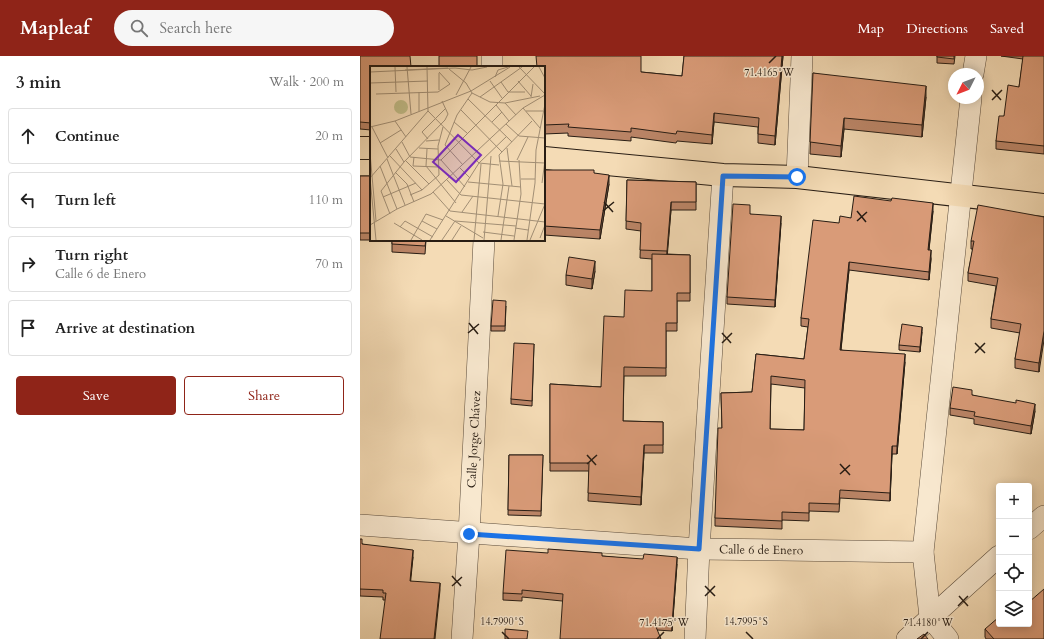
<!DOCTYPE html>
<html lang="en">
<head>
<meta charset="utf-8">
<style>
  :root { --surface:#fff; --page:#f6f6f6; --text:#222; --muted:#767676; --line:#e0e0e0; --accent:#8f2418 }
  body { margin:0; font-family:Cardo,serif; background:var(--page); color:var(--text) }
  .controls { position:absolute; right:12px; bottom:12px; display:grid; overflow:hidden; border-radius:4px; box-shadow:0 2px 10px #0003 }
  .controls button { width:36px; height:36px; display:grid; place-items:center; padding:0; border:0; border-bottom:1px solid var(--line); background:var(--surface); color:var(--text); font:20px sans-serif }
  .compass { position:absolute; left:588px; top:12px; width:36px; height:36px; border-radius:50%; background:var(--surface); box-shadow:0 2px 10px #0003; rotate:228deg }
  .stop { position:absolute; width:12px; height:12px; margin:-9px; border:3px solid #1a73e8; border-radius:50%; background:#fff }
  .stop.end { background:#1a73e8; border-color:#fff; box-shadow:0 1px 4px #0008 }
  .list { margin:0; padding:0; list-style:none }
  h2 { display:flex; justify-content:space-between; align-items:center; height:52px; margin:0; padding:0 16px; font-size:17px }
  h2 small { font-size:13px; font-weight:400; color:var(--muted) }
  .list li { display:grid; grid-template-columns:26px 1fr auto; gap:12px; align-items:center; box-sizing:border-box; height:56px; margin:0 8px 8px; padding:0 8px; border:1px solid var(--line); border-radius:4px }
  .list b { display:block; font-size:15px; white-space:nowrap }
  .list p { margin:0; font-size:13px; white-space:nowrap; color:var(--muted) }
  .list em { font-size:13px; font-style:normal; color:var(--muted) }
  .actions { display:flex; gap:8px; padding:12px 16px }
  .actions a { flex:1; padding:9px 0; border:1px solid var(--accent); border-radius:4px; text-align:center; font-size:14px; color:var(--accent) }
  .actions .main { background:var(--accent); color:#fff }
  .icon { flex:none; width:22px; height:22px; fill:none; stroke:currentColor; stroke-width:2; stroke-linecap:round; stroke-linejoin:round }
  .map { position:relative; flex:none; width:684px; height:583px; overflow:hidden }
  header { display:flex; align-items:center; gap:24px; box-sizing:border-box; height:56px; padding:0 20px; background:var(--accent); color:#fff }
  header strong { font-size:19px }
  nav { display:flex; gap:22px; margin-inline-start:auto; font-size:14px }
  .search { width:280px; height:36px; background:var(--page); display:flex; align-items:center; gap:10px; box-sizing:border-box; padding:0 14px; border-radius:22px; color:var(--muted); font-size:15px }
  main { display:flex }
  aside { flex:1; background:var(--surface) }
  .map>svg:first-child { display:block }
</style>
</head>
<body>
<header>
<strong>Mapleaf</strong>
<div class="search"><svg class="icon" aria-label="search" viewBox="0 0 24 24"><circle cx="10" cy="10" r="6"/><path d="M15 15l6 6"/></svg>Search here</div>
<nav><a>Map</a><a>Directions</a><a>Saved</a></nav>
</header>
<main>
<aside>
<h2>3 min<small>Walk · 200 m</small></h2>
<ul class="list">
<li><svg class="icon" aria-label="ahead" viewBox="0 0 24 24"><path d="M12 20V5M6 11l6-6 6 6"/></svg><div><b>Continue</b></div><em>20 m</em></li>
<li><svg class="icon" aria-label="left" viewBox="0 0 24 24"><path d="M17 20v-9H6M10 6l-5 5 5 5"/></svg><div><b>Turn left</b></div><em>110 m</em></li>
<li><svg class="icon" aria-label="right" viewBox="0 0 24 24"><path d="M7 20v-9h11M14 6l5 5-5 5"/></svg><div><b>Turn right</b><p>Calle 6 de Enero</p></div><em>70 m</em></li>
<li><svg class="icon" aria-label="arrive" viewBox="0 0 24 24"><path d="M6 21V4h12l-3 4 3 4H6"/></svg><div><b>Arrive at destination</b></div></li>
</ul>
<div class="actions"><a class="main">Save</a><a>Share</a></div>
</aside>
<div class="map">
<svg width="684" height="583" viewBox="0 0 684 583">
  <rect width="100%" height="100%" fill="#f4dbb5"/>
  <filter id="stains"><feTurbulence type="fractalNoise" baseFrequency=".005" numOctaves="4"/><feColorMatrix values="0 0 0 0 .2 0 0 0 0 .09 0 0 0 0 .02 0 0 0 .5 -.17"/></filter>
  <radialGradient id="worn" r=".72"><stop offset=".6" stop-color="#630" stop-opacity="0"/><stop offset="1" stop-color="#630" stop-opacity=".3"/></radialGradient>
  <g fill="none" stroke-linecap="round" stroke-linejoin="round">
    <g stroke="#5b4c3c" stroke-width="22">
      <g id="minor">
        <path d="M 132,11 L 132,0"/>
        <path d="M 613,18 L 616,0"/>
        <path d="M 437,121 L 442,0"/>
        <path id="s1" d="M 0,469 L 339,493 L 563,496"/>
        <path d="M 669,473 L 684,460"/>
        <path id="s2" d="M 102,583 L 109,478 L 124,184"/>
        <path d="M 335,583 L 339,493 L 363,119"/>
        <path d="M 547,583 L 639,500"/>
        <path d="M 588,583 L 570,561 L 563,496 L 611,42"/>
      </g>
    </g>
    <g stroke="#281d14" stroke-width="24">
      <path id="primary" d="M 0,92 L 11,92
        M 184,102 L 363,119 L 437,121 L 684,149"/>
    </g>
    <use href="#minor" stroke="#f8e8cf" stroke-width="21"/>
    <use href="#primary" stroke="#f4dbb5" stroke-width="22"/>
  </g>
  <path fill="#bb8567" stroke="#281d14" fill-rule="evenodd" d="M 0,0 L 11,11 L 11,74 L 0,73 Z
    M 324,0 L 423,0 L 415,89 L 398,87 L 398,71 L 354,66 L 352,88 L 317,85 L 316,87 L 271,81 L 271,85 L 208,80 L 208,77 L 184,78 L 184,11 L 281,16 L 322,20 Z
    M 577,0 L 595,0 L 594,8 L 577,7 Z
    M 641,0 L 684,0 L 684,98 L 636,93 L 636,85 L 644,60 L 659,31 L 663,3 Z
    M 453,17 L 566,41 L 562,81 L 484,73 L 481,101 L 450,98 Z
    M 184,114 L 234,117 L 249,128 L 240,183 L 184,179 Z
    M 0,120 L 11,120 L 11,184 L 21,184 L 0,184 Z
    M 267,124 L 336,126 L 336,154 L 311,154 L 307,198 L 330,199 L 330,245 L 317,245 L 317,275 L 306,275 L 306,320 L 264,320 L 263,365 L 303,366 L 303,397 L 284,397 L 281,449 L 228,445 L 229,415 L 190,415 L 190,328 L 241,331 L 264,261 L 292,235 L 292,203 L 280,202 L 281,175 L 266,173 Z
    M 573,155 L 569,194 L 571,203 L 569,224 L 489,214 L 481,294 L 545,306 L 537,398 L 532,398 L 530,445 L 480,442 L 479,456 L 449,455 L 449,465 L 422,464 L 422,473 L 355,470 L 355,462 L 362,372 L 361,337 L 392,336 L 396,298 L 444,303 L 448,271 L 441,270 L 441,262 L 479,167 L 491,162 ZM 411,328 L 445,332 L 444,374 L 410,373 Z
    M 390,158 L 421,167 L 415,251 L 367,248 L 367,241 Z
    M 684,161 L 679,316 L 655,312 L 655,303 L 660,277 L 631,272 L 631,263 L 636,230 L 608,225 L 608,217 L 613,193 L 611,193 L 611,185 Z
    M 32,184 L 66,184 L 65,198 L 32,196 Z
    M 235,215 L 232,233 L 206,229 L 206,219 Z
    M 146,250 L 145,275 L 131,275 L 131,270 Z
    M 562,276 L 560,296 L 539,294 L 539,289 Z
    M 174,288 L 172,350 L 151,348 L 151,343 Z
    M 612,339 L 675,355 L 671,378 L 614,368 L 614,363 L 590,359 L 590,352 Z
    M 149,399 L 183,399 L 181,460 L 148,459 Z
    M 0,483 L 2,488 L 53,501 L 50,525 L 80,534 L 25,544 L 23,544 L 23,541 L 0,540 Z
    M 242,500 L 317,508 L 312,575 L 297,574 L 202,545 L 162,541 L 162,545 L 143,544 L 143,537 Z
    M 625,573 L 684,583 L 626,583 L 625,581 Z"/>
  <path fill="#986c54" stroke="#281d14" d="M 422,0 L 423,0 L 415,89 L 415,80 Z
    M 566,30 L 566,41 L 562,81 L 562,69 Z
    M 354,57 L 354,66 L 352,88 L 352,79 Z
    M 484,62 L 484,73 L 481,101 L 481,90 Z
    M 249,119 L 249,128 L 240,183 L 240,174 Z
    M 311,146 L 311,154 L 307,203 L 307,195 Z
    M 573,147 L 573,155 L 568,202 L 568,194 Z
    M 421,160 L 421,167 L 415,251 L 415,244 Z
    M 571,194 L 571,203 L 569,224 L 569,216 Z
    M 235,205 L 235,215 L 232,233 L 232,223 Z
    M 489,206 L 489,214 L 480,302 L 480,294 Z
    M 562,271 L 562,276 L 560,296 L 560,291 Z
    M 684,275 L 684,284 L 679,316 L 679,307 Z
    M 545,298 L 545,306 L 537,398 L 537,390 Z
    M 675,348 L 675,355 L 671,378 L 671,370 Z
    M 284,389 L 284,397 L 281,449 L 281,441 Z
    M 532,390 L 532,398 L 530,445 L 530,437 Z
    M 53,494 L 53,501 L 50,532 L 50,525 Z
    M 317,501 L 317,508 L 312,575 L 312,568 Z
    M 80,527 L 80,534 L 75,583 L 74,583 Z"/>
  <path fill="#d99b78" stroke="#281d14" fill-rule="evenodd" d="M 0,0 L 50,0 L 51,11 L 11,11 L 11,67 L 0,66 Z
    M 79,0 L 117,0 L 117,11 L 79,11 Z
    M 176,0 L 281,0 L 281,16 L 322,20 L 324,0 L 422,0 L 415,80 L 398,78 L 399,62 L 354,57 L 352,79 L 317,75 L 316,78 L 271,72 L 271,76 L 208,71 L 209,68 L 184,69 L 184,11 L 177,11 Z
    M 577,0 L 594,0 L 594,3 L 577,1 Z
    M 663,0 L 684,0 L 684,90 L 636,85 L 639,60 L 644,60 L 648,29 L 659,31 Z
    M 453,17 L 566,30 L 562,69 L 484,62 L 481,90 L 450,86 Z
    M 184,114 L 234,114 L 234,117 L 249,119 L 240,174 L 184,170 Z
    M 0,120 L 11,120 L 11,177 L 0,177 Z
    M 267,124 L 336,126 L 336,146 L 311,146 L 307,195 L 280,194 L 281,167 L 266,165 Z
    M 494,140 L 531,145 L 532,142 L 573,147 L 568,194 L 571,194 L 569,216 L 489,206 L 480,294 L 545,298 L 537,390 L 532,390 L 530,437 L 480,434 L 479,448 L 449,447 L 449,457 L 422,456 L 422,465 L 355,462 L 358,372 L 362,372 L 361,337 L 392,336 L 396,298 L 444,303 L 449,263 L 441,262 L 453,164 L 479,167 L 480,160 L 491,162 ZM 411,320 L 445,324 L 444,374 L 410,373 Z
    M 373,148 L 390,149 L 390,158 L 421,160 L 415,244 L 367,241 Z
    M 618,149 L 684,161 L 684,275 L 679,307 L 655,303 L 661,268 L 631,263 L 638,222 L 608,217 L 614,185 L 611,185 Z
    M 32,184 L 66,184 L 65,190 L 32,188 Z
    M 292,198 L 330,199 L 330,237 L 317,237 L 317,267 L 306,267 L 306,312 L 264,311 L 263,365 L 303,366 L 303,389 L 284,389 L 281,441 L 228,437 L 229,407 L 190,407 L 190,328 L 241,331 L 244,260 L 264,261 L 265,234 L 292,235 Z
    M 209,201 L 235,205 L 232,223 L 206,219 Z
    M 133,244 L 146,245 L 145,270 L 131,270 Z
    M 542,268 L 562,271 L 560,291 L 539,289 Z
    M 154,287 L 174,288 L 172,345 L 151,343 Z
    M 593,331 L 612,334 L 612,339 L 656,347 L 656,344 L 675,348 L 671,370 L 614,360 L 615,356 L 590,352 Z
    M 149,399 L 183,399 L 181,455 L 148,454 Z
    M 0,483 L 2,483 L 2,488 L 53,494 L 50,525 L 80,527 L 74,583 L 20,583 L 26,537 L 23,537 L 23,534 L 0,533 Z
    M 188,493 L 242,497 L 242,500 L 283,503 L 284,498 L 317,501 L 312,568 L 294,566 L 301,583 L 200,583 L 203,538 L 162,534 L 162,538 L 143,537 L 146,494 L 188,497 Z
    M 684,533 L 684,583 L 634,583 L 625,573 L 639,561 L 639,568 L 669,568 L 669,546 Z
    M 145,573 L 168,575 L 167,583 L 145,583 Z
    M 564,578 L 568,583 L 557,583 Z"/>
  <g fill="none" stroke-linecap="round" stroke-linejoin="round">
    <path stroke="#1a73e8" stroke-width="5" d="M 109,478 L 339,493 L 363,120 L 437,121"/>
  </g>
  <path fill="none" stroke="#281d14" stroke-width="1.5" d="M 409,7 L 416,0M 632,34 L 641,44M 632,44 L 642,34M 244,146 L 253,156M 243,155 L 254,146M 497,155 L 506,166M 497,165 L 507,156M 109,267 L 118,278M 108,277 L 119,268M 362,277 L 371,287M 362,287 L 372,277M 615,287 L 625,297M 615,297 L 625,287M 227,399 L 236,409M 227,408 L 237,399M 480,408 L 490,419M 480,418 L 490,409M 92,520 L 101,530M 92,530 L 102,521M 345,530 L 355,540M 345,540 L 355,530M 599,540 L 608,550M 598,550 L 608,540M 142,576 L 149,583M 386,576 L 393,583M 297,583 L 304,576M 561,583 L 568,576"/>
  <g text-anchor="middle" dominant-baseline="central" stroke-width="3" stroke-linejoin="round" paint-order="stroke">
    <g font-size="12" fill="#281d14" stroke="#f8e8cf">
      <text stroke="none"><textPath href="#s2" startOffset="200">Calle Jorge Chávez</textPath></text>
      <text stroke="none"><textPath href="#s1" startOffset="402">Calle 6 de Enero</textPath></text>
    </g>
  </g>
  <g transform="translate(10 10)">
    <rect width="175" height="175" fill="#f4dbb5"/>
    <path d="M24 41a7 7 0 1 1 14 0a7 7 0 1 1-14 0Z" fill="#c2be89"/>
    <path fill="none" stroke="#a28f75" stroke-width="1" d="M 25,1 L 26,26M 37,1 L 41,48M 149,1 L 175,28M 169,1 L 175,12M 79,3 L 96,17 L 102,27 L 120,36 L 135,37 L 170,30M 35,4 L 78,2M 0,6 L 85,2 L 102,4 L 117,1M 69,7 L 69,24M 125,11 L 128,4 L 138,1M 120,15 L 132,32M 148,15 L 161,30M 131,16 L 138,26 L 155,26M 0,17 L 58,15M 49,26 L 49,45M 6,28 L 68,26 L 80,18 L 69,6M 86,29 L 101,1M 110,31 L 152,1M 161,31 L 163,18M 98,33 L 142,76M 135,37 L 146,49M 126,39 L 139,55M 153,42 L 170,62M 91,44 L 132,86M 58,45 L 109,97 L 129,99M 156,45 L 173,45M 25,55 L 36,71M 84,56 L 97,67M 122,56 L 132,46M 136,58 L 149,70 L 175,72M 0,61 L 25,55 L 101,25 L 140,1M 2,61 L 18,92M 58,73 L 52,66 L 75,43M 56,75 L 69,74M 32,76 L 40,91 L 71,94 L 95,121M 10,77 L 31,64M 49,82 L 68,83M 137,82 L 142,120M 26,83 L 34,96M 57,83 L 56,100 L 86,137M 0,87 L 6,155M 20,90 L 52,124 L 69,109 L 68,80 L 73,61M 44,91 L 43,100 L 68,101M 17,93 L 35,139M 35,94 L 59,118M 71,94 L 164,1M 147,94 L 158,71M 129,95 L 175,97M 93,99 L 75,79 L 87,49 L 102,27M 10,100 L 27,143M 90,102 L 100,112M 25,106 L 37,118 L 44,136M 0,112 L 58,45 L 57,1M 0,112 L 6,174M 151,113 L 165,113M 77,114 L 91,129 L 175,138 L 160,174M 98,116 L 151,121M 172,117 L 175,94M 63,126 L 80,145 L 175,156M 40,129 L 52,124M 13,131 L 46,117M 92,146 L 103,130M 20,148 L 11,125 L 34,96 L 75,54 L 78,48 L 72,35M 76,150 L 113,172M 128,150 L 133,118 L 129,89 L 162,55M 52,155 L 67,163M 24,157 L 52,174M 0,159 L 27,143 L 61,128 L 153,42 L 175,29M 30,161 L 35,155 L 63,171M 145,162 L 158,164M 113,166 L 144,170M 170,172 L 175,159M 41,174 L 56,148 L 73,154M 60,174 L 109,97 L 136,71M 72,174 L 85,155 L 146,160M 82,174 L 91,160M 104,174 L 111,98M 114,174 L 121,90M 131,174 L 139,120M 144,174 L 151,128 L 149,94M 157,174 L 165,117 L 166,84 L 175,38"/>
    <path fill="#7b2cbf" fill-opacity="0.15" stroke="#7b2cbf" stroke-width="2" d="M 88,69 L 111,89 L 86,116 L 63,96 Z"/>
    <rect width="175" height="175" fill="none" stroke="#281d14" stroke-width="2"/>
  </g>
  <g font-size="10" text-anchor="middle" fill="#281d14" stroke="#f8e8cf" stroke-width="3" stroke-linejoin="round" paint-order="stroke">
    <text x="409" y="20">71.4165°W</text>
    <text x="142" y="569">14.7990°S</text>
    <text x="386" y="569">14.7995°S</text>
    <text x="304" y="570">71.4175°W</text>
    <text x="568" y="570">71.4180°W</text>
  </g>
  <rect width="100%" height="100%" filter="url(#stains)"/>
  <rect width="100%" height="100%" fill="url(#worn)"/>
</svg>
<div class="controls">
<button>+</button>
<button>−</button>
<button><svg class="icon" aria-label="locate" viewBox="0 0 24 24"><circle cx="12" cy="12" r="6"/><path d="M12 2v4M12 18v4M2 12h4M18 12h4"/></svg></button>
<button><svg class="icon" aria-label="layers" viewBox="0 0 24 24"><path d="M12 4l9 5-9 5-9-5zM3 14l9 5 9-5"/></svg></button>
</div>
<svg class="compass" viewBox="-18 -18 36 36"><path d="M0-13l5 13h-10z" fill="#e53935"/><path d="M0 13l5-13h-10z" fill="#767676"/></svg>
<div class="stop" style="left:437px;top:121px"></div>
<div class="stop end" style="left:109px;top:478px"></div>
</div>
</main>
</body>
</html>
